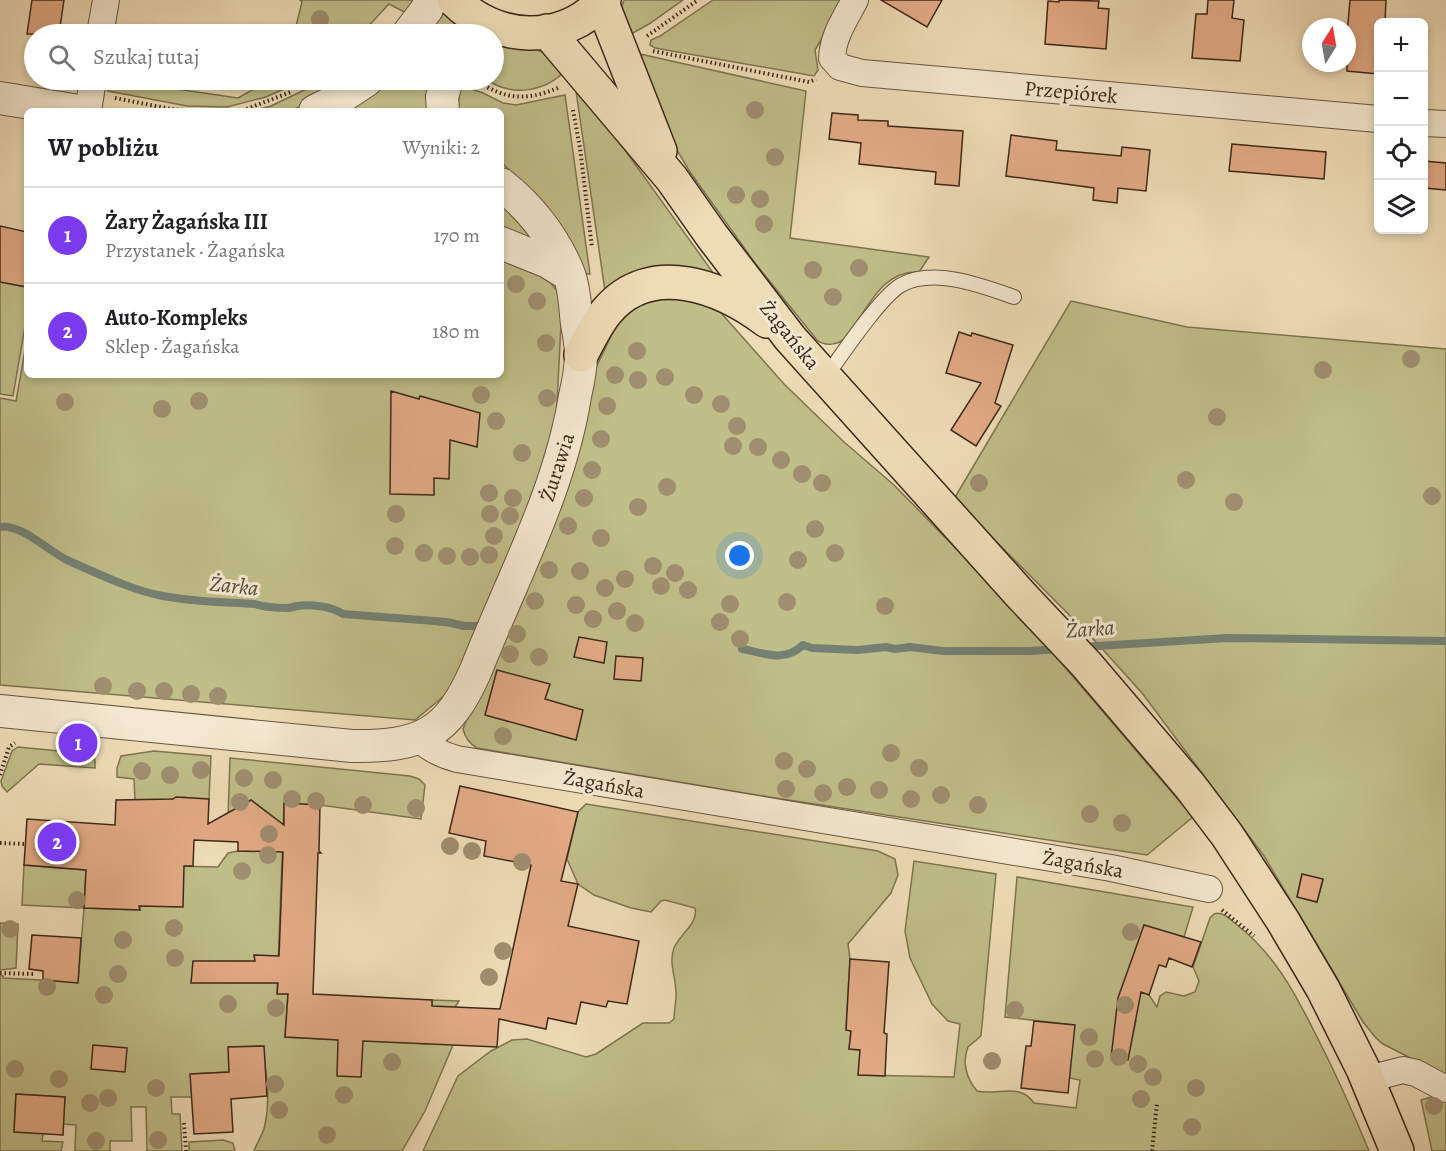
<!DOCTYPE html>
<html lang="pl">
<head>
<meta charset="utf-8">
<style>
  :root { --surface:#fff; --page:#f2f2f2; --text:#202124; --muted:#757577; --line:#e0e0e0; --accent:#7c3aed }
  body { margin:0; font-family:Alegreya,serif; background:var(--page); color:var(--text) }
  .controls { position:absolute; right:18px; top:18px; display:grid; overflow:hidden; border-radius:9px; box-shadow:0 3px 9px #0003 }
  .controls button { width:54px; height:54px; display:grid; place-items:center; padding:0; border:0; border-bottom:2px solid var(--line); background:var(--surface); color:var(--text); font:30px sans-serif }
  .compass { position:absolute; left:1302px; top:18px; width:54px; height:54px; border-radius:50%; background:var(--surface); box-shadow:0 3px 9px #0003; rotate:11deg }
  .you { position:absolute; left:740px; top:556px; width:21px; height:21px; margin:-15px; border:4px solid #fff; border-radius:50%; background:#1a73e8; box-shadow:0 0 0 9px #1a73e833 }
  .badge { display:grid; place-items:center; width:39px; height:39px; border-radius:50%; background:var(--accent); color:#fff; font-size:20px; font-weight:700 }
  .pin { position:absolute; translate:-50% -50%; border:3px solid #fff; box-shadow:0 2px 6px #0006 }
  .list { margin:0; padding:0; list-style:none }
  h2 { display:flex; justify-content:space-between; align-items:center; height:78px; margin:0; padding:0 24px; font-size:26px }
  h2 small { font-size:20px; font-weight:400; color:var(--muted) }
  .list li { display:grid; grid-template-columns:39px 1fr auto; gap:18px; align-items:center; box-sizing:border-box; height:96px; padding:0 24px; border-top:2px solid var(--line) }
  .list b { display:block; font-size:22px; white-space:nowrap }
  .list p { margin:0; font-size:20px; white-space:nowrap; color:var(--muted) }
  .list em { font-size:20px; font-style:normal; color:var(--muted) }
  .icon { flex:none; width:33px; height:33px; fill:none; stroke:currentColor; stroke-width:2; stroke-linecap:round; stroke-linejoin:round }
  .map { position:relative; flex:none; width:1446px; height:1151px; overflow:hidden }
  .search { position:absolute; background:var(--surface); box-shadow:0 3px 9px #0003; left:24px; top:24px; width:480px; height:66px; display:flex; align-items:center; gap:15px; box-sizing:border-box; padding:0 21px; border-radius:33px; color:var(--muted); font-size:22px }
  .panel { position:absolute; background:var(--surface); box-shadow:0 3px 9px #0003; left:24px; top:108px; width:480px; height:270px; border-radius:9px }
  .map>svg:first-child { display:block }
</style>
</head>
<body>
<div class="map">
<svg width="1446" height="1151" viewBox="0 0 1446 1151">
  <rect width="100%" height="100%" fill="#eedcb6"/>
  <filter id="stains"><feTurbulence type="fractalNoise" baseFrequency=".00333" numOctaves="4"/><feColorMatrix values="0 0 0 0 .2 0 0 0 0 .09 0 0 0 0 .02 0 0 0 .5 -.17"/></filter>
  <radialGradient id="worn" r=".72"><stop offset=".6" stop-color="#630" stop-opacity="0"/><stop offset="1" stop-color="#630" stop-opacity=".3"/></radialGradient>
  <path fill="#c0be89" stroke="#7e7451" stroke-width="1.5" fill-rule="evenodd" d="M 300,0 L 416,0 L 410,15 L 389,4 L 361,34 L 294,34 L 302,2 Z
    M 624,0 L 683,0 L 649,24 L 624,38 L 621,9 Z
    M 713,0 L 845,0 L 815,50 L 818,70 L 814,76 L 655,48 L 650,45 L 651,40 L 660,36 Z
    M 441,8 L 471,31 C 458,37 441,37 430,28 Z
    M 505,46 C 538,49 541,47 566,70 C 545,92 513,97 487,80 L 494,80 L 494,49 Z
    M 640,54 L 806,91 L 790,238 L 929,257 L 919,272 C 880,270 867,312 846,337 C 839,345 825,347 817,340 L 755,263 L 690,172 L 656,115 L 634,61 Z
    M 97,80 L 115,80 L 238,98 L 270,80 L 304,80 L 266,97 L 227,107 L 187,106 L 108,91 Z
    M 325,80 L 349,80 L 314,102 L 288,111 L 252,111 L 271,106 Z
    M 386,80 L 430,80 L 429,111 L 343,111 L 371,93 Z
    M 460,85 L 483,93 L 503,103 L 516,105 L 565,95 L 590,274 L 583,274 L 540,200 L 501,162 L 501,111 L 458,111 Z
    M 581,89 L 714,274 C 668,264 644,259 605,291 L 576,91 Z
    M 501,200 L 539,247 L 501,233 Z
    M 501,260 L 540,276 L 550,282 L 558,292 L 561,300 L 561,324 L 556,423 L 528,512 L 479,626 L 356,613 C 343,615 333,608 320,606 C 298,603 276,610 255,604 C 222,601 187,601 154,594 C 125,587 97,572 69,560 C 49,552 21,523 0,526 L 0,398 L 16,401 L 27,339 L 27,375 L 501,375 Z
    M 0,282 L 27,287 L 27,315 L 13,396 L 0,394 Z
    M 676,297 L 714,305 L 784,384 L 844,442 L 894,485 L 1015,609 L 1193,817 L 1147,855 L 769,797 L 477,748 C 470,744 465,737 463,729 L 519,587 L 594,372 L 621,315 L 640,303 Z
    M 1071,301 L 1187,327 L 1446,349 L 1446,1076 L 1383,1044 L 1376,1038 L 1363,1022 L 1264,856 L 1142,693 L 1096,642 L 954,499 ZM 1302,875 L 1323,880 L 1317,902 L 1297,897 Z
    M 3,526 L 11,528 L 42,545 L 62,559 L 145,594 L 182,601 L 253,606 L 266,610 L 275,608 L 289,611 L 298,607 L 319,608 L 336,611 L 342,616 L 357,615 L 478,629 L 450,691 L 415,720 L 0,685 L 0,528 Z
    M 18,747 L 90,754 L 95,760 L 95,768 L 39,764 L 7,792 L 2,786 L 1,781 L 12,751 Z
    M 154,751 L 211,756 L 209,799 L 187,799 L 185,797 L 171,799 L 170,866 L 218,867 L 228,853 L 238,851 L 260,851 L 228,819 L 230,758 L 410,776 L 419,779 L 425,785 L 421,819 L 320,805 L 284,803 L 277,993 L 288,994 L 285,1037 L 429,1044 L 432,1000 L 459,1001 L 455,1007 L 453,1045 L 425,1111 L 402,1151 L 254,1151 C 257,1142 263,1135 265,1125 C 270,1101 268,1069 260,1046 L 229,1047 L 229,1072 L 191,1074 L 192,1097 L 171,1097 L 172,1114 L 180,1114 L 182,1151 L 147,1151 L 146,1107 L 131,1107 L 132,1141 L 110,1141 L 110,1151 L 75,1151 L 76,1125 L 63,1124 L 65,1097 L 16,1094 L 14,1132 L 43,1133 L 42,1141 L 63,1142 L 61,1151 L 0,1151 L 0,975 L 3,976 L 3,978 L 78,982 L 84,908 L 22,905 L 24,865 L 86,870 L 84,908 L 140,910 L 134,779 L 117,777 L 117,768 L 121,756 Z
    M 586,804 L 878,851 L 895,859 L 898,875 L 891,893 L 848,944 L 850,959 L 846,1030 L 851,1031 L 849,1049 L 860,1050 L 859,1075 L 954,1077 L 960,1024 L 948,1021 L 932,1004 L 910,958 L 905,931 L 914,861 L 996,874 L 981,1036 L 968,1047 C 962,1062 966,1078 977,1091 C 999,1096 1019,1082 1034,1103 L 1076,1108 L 1080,1080 L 1069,1078 L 1074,1025 L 1005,1017 L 1017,877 L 1193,907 L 1184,937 L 1144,925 L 1149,995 L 1157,1007 L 1160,996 L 1166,992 L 1184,996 L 1195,992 L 1199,981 L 1193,967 L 1210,918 L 1214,914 C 1223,911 1230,919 1237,925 C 1275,954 1296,995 1317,1037 C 1336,1074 1353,1112 1369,1151 L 423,1151 L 458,1076 L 491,1051 L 512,1040 L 527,1039 L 586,1057 L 596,1054 L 643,1023 L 669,1023 L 674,1019 C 674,1011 676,1003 676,996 C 677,980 668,963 674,948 C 679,935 699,923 695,908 L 665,900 L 661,901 L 651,912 L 631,908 L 594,895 L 578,884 L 567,859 L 578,812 ZM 1117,1016 L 1136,1020 L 1130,1049 L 1113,1046 Z
    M 0,923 L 18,924 L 16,968 L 0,970 Z
    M 1441,1094 L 1446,1097 L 1446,1151 L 1432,1151 L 1421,1100 Z
    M 223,1140 L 233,1143 L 235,1151 L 189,1151 L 189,1142 Z"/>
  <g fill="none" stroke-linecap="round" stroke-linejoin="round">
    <path stroke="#748174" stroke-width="8" d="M 0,527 C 21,523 49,552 69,561 C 99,574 131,590 163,596 C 193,602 225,602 255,604 C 265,607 277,608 287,608 C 292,608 292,607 297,606 C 310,604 331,606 343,614 L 447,622 L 464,626 L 479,626
      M 1081,647 L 1227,638 L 1446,641
      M 742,649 C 765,653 784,663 803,645 L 812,648 L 858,650 L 886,647 L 895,649 L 910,647 L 943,651 L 1031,651 L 1059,649"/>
  </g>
  <path fill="#e3ab86" stroke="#3d2919" stroke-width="1.5" d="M 32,0 L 64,0 L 59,34 L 27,34 Z
    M 881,0 L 942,0 L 927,27 Z
    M 1059,0 L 1099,1 L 1098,8 L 1109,9 L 1106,49 L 1045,44 L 1048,1 L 1059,2 Z
    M 1208,0 L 1234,0 L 1232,18 L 1244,20 L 1240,61 L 1192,58 L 1196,14 L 1207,14 Z
    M 1350,0 L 1386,0 L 1385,22 L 1378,22 L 1378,74 L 1347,71 L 1347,35 Z
    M 832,113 L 858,115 L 858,120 L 888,121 L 888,126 L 963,131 L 959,186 L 935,184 L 936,172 L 859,164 L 861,143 L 829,139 Z
    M 1011,135 L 1057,141 L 1056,150 L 1121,156 L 1122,147 L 1150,150 L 1146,191 L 1118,188 L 1117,203 L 1093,200 L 1094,188 L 1006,176 Z
    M 1232,144 L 1326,152 L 1324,179 L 1229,171 Z
    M 1424,161 L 1446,163 L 1446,190 L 1424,188 Z
    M 0,226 L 27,232 L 27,287 L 0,282 Z
    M 959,332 L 971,336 L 972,333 L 1013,345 L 995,403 L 1001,406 L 976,446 L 951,430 L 981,383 L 946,373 Z
    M 391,391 L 419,399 L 420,396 L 480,413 L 477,447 L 450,440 L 449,479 L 434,478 L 434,495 L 390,494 Z
    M 579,637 L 607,642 L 604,663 L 574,657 Z
    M 616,656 L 643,658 L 641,681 L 614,679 Z
    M 497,670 L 550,684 L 545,699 L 583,710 L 576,740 L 485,715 Z
    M 460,786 L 578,812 L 561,881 L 578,884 L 568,926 L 639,941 L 627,1004 L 608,1001 L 606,1007 L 581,1002 L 576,1024 L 548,1018 L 546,1029 L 499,1019 L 497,1047 L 363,1041 L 361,1077 L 337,1076 L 338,1040 L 285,1037 L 288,994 L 277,994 L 278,983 L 191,983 L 193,961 L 255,961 L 254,955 L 279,956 L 283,852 L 238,851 L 238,842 L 194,840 L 193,866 L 184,866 L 183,907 L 139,906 L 140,910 L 84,908 L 86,870 L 24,865 L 27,819 L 115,825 L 116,800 L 173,799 L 176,797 L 209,799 L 208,824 L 251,800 L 284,825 L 284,803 L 320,805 L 319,851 L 321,853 L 318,853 L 313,994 L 432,1000 L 432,1006 L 500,1009 L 531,865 L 484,856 L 486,841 L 449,833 Z
    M 1302,874 L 1323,879 L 1317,902 L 1297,897 Z
    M 1144,925 L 1201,942 L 1192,967 L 1169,958 L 1166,967 L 1159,965 L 1149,995 L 1141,992 L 1128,1060 L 1111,1058 L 1118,998 Z
    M 32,935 L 81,938 L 78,983 L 43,980 L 43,971 L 29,969 Z
    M 850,959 L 889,962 L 884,1033 L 887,1034 L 885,1076 L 858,1075 L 860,1050 L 849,1049 L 851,1031 L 846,1030 Z
    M 1034,1021 L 1075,1025 L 1068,1093 L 1021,1088 L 1026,1046 L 1031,1046 Z
    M 93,1045 L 127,1048 L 125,1072 L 91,1069 Z
    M 264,1046 L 267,1096 L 231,1099 L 233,1132 L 194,1134 L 190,1074 L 229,1072 L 228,1047 Z
    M 16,1094 L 65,1097 L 63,1135 L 14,1132 Z"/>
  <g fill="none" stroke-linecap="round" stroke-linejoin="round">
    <g stroke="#695640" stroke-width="16">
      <path id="service" d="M 825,378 C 841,356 880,297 901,285 C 934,267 983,286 1014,297"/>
    </g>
    <g stroke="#695640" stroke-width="28">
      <path id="minor" d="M 855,0 C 845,19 833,36 832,58 L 840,67 L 862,73 L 1378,119
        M 100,34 L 106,0
        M 88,111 L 93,80
        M 1424,123 L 1446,124
        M 419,739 C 431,750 442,755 457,759 L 1111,868 L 1209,889
        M 1368,1079 L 1403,1070 L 1416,1073 L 1446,1089"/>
    </g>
    <g stroke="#695640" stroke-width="34">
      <path id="tertiary" d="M 408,34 L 427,9 L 430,0
        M 0,98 L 79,111
        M 315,111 L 335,101 L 367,80
        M 443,111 L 442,97 L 447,80
        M 501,243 L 548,262 L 569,275
        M 0,711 L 352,746 C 421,747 448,734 476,670 C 511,581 560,491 575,396 C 578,383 581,369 581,355 C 581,345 579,334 577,324 C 575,308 575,290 569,274 C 555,239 531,208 501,184"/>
    </g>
    <g stroke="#3d2919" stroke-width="36">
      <path id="primary" d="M 454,0 C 496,42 562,46 604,0
        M 602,3 L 660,151
        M 547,31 L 672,179 L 712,236 L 790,338 L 1020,594 L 1086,664 L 1190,786 L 1227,835 L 1283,921 L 1323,989 L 1363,1069 L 1397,1151
        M 581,355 C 589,340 596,324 607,311 C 651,259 722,287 767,321"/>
    </g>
    <path stroke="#3d2919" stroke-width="4" stroke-dasharray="1.5 3" stroke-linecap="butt" d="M 372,34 L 380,26
      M 647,36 L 698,0
      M 653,51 L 809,82 L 816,79
      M 476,80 C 505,100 526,101 558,88
      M 115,98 L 171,109 L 200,111
      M 573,110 L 580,148 L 592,248
      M 229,111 L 241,111 L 291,92
      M 0,775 L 9,747 L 15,743
      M 0,843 L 24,844
      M 1222,910 L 1254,936
      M 0,973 L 33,974
      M 184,1123 L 186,1151
      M 1152,1151 L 1157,1103"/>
    <use href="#service" stroke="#f4e8d0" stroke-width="14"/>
    <use href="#minor" stroke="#f4e8d0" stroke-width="26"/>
    <use href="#tertiary" stroke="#f4e8d0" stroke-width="32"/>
    <use href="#primary" stroke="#eedcb6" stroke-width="33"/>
  </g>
  <g fill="#9f8e6f">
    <circle cx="320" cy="19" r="9"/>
    <circle cx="755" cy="110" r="9"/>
    <circle cx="775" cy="157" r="9"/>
    <circle cx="736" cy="195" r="9"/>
    <circle cx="760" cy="199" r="9"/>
    <circle cx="764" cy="224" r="9"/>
    <circle cx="859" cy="268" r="9"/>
    <circle cx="813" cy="270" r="9"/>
    <circle cx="516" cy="284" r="9"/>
    <circle cx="833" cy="297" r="9"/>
    <circle cx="537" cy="301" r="9"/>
    <circle cx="546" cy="343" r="9"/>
    <circle cx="637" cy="351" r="9"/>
    <circle cx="1411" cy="359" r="9"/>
    <circle cx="1323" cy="370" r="9"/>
    <circle cx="615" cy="375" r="9"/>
    <circle cx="665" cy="377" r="9"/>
    <circle cx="638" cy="380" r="9"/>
    <circle cx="481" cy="395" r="9"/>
    <circle cx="694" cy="395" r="9"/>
    <circle cx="547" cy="398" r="9"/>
    <circle cx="199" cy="401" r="9"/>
    <circle cx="65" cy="402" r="9"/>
    <circle cx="721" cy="404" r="9"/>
    <circle cx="607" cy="406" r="9"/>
    <circle cx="162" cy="409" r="9"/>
    <circle cx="1217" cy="417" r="9"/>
    <circle cx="496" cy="421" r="9"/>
    <circle cx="737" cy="426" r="9"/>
    <circle cx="601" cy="439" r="9"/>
    <circle cx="733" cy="446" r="9"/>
    <circle cx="758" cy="447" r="9"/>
    <circle cx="522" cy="453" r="9"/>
    <circle cx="781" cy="460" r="9"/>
    <circle cx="592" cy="470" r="9"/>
    <circle cx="802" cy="474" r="9"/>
    <circle cx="1186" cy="480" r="9"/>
    <circle cx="822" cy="483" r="9"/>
    <circle cx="979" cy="483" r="9"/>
    <circle cx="667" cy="487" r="9"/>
    <circle cx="489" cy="493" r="9"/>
    <circle cx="1432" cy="496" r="9"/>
    <circle cx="513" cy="498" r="9"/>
    <circle cx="584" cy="498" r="9"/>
    <circle cx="1234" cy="502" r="9"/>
    <circle cx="638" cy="507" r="9"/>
    <circle cx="396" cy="514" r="9"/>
    <circle cx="490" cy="514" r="9"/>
    <circle cx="510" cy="516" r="9"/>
    <circle cx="568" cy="526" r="9"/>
    <circle cx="815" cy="529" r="9"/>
    <circle cx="494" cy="536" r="9"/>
    <circle cx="601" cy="538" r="9"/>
    <circle cx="395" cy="546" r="9"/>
    <circle cx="424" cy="553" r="9"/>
    <circle cx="835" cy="553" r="9"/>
    <circle cx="489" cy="555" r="9"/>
    <circle cx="447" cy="556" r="9"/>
    <circle cx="470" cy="557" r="9"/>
    <circle cx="798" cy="560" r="9"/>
    <circle cx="653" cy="566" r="9"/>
    <circle cx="549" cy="570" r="9"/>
    <circle cx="580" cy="571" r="9"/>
    <circle cx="675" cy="573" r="9"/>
    <circle cx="625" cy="579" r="9"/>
    <circle cx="661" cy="586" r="9"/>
    <circle cx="605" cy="588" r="9"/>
    <circle cx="688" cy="590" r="9"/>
    <circle cx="535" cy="601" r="9"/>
    <circle cx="787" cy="602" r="9"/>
    <circle cx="730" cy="604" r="9"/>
    <circle cx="576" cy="605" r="9"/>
    <circle cx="885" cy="606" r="9"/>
    <circle cx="617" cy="611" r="9"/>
    <circle cx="593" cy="619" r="9"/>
    <circle cx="720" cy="622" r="9"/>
    <circle cx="635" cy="623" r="9"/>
    <circle cx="517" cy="634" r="9"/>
    <circle cx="740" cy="639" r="9"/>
    <circle cx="510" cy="654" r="9"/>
    <circle cx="539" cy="657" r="9"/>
    <circle cx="103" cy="686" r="9"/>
    <circle cx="137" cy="691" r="9"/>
    <circle cx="164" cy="691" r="9"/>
    <circle cx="191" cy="694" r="9"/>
    <circle cx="218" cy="696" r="9"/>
    <circle cx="503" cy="736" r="9"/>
    <circle cx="891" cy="753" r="9"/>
    <circle cx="784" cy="761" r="9"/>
    <circle cx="919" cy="768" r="9"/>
    <circle cx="807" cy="769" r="9"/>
    <circle cx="201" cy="770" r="9"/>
    <circle cx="142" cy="771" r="9"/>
    <circle cx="170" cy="775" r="9"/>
    <circle cx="244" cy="778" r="9"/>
    <circle cx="273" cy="780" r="9"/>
    <circle cx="847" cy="787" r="9"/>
    <circle cx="786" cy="789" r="9"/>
    <circle cx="879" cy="790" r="9"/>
    <circle cx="823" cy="793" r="9"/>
    <circle cx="941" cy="795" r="9"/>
    <circle cx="292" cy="799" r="9"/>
    <circle cx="911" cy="799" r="9"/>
    <circle cx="316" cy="801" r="9"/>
    <circle cx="240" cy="802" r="9"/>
    <circle cx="363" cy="805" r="9"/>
    <circle cx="978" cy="805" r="9"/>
    <circle cx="416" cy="808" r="9"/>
    <circle cx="1090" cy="814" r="9"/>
    <circle cx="1122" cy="823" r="9"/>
    <circle cx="269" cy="834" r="9"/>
    <circle cx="450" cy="846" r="9"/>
    <circle cx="472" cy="851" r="9"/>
    <circle cx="268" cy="855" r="9"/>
    <circle cx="522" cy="862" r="9"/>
    <circle cx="242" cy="871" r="9"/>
    <circle cx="77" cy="900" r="9"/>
    <circle cx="174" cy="928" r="9"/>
    <circle cx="10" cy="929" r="9"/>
    <circle cx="1131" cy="932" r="9"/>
    <circle cx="123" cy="940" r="9"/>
    <circle cx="503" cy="951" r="9"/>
    <circle cx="175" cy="958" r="9"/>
    <circle cx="118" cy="974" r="9"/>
    <circle cx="489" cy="977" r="9"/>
    <circle cx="47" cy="987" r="9"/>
    <circle cx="104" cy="995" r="9"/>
    <circle cx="228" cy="1004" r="9"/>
    <circle cx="1125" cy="1005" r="9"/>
    <circle cx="276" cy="1008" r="9"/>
    <circle cx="1015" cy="1010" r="9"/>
    <circle cx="1089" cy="1037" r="9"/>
    <circle cx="1119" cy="1057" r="9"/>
    <circle cx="1095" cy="1059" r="9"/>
    <circle cx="992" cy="1061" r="9"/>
    <circle cx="392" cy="1062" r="9"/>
    <circle cx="1138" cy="1064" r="9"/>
    <circle cx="15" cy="1069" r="9"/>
    <circle cx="1153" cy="1077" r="9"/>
    <circle cx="59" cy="1079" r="9"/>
    <circle cx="275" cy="1084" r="9"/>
    <circle cx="156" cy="1088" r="9"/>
    <circle cx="1196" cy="1088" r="9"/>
    <circle cx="344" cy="1095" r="9"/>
    <circle cx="108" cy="1098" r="9"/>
    <circle cx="1141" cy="1099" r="9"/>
    <circle cx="90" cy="1103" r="9"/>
    <circle cx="1434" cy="1106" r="9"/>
    <circle cx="279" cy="1110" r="9"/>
    <circle cx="1192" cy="1127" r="9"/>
    <circle cx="327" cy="1135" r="9"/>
    <circle cx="158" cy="1140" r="9"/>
    <circle cx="96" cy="1141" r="9"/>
  </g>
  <g text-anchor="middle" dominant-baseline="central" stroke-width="6" stroke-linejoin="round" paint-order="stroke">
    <g font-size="21" fill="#3d2919" stroke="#f4e8d0">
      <text transform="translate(1071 92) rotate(5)">Przepiórek</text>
      <text transform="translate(790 335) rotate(51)">Żagańska</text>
      <text transform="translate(557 467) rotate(-72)">Żurawia</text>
      <text transform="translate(604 784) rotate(10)">Żagańska</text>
      <text transform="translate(1083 864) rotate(10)">Żagańska</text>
    </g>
    <g font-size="22" font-style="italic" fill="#544e3f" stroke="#f4e8d0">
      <text transform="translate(234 586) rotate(6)">Żarka</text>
      <text transform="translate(1090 629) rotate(-4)">Żarka</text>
    </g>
  </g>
  <rect width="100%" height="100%" filter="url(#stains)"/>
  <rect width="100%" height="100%" fill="url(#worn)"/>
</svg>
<div class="controls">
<button>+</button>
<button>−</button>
<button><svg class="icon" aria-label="locate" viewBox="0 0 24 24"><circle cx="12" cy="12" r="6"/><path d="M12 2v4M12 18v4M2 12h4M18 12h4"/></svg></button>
<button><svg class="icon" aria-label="layers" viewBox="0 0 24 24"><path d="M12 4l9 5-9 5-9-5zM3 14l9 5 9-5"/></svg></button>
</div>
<svg class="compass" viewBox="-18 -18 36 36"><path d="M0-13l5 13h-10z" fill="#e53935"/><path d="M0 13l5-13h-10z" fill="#757577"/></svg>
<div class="you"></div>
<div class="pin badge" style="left:78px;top:743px">1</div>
<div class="pin badge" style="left:57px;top:842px">2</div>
<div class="search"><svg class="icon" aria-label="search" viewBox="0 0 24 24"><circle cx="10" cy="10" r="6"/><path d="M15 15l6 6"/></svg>Szukaj tutaj</div>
<section class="panel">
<h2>W pobliżu<small>Wyniki: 2</small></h2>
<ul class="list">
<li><span class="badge">1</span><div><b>Żary Żagańska III</b><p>Przystanek · Żagańska</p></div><em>170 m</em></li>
<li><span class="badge">2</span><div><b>Auto-Kompleks</b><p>Sklep · Żagańska</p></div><em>180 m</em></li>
</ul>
</section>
</div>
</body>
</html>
